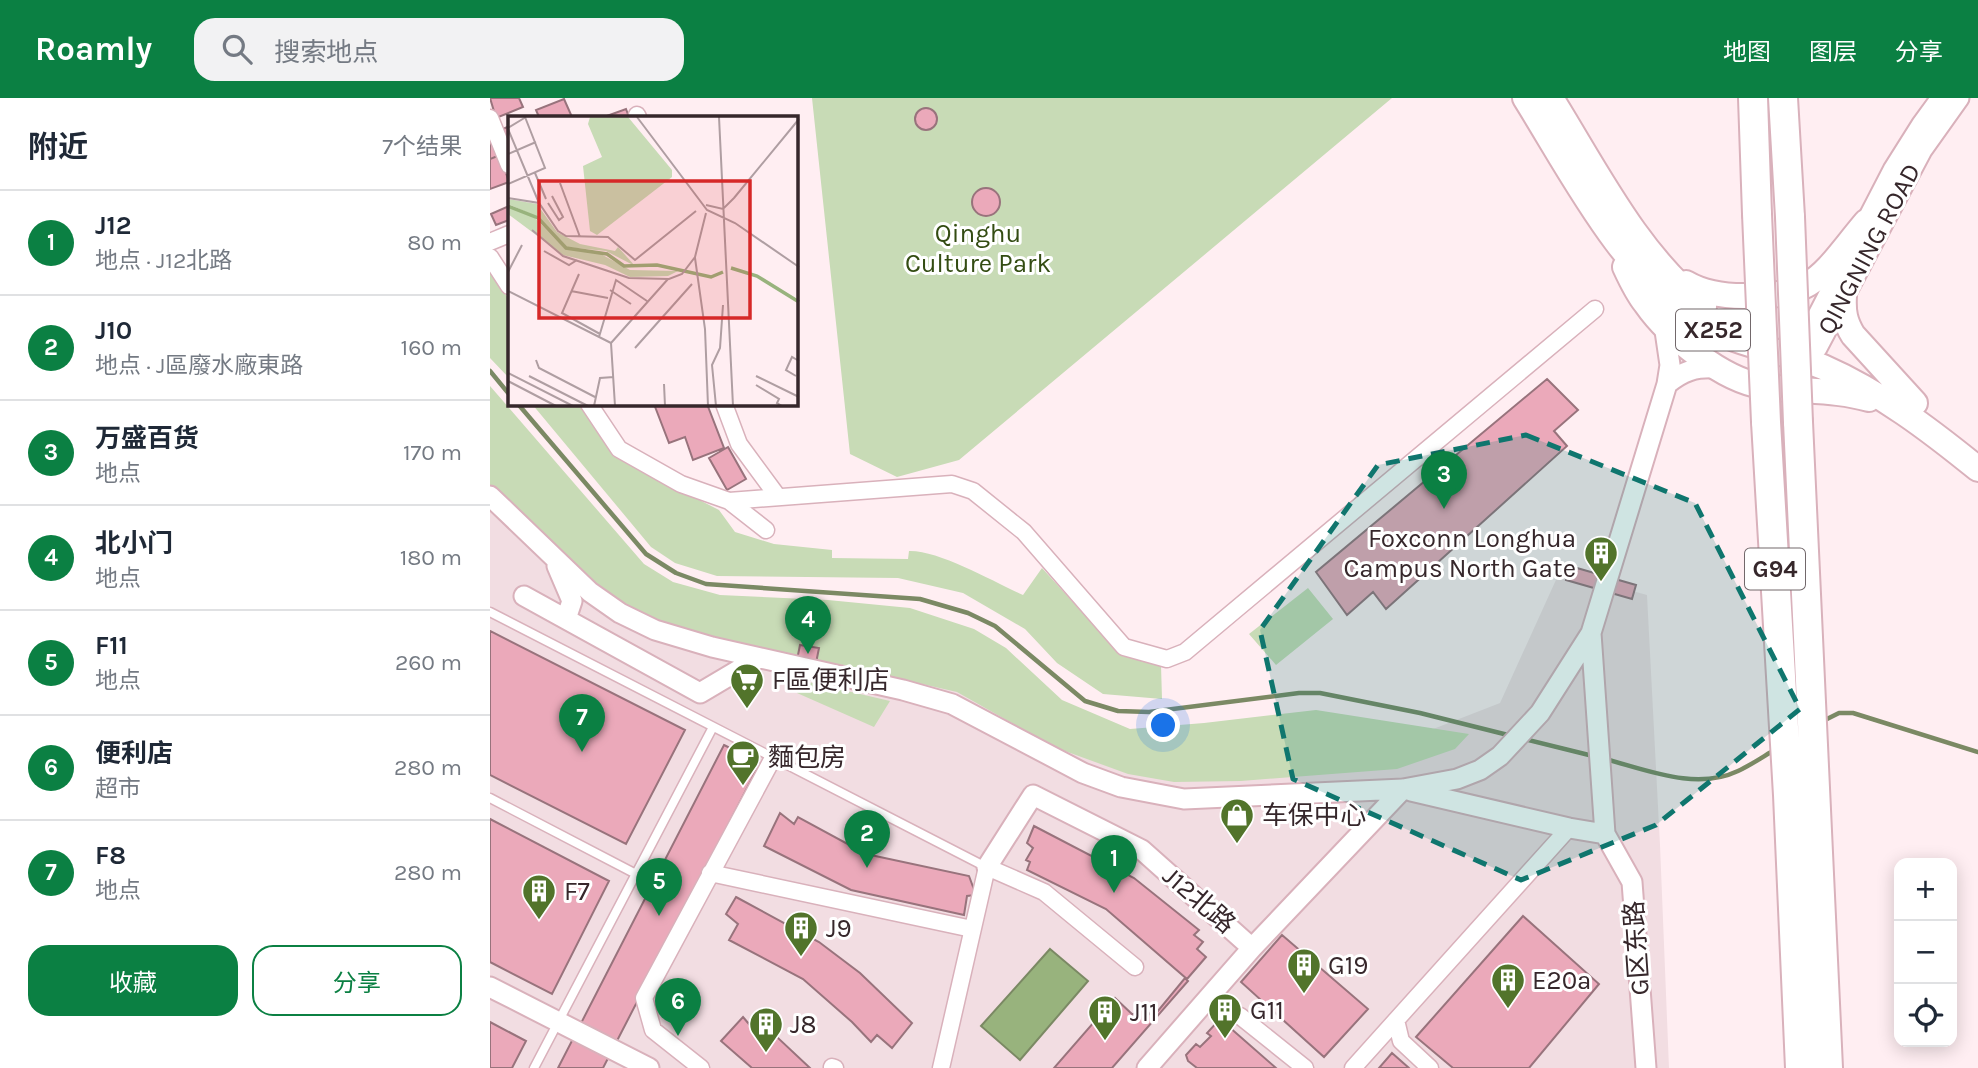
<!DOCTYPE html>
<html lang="zh">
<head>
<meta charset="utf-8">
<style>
  :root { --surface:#fff; --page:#f2f2f3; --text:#1f2937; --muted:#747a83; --line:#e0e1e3; --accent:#0b8043 }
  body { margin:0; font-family:Karla,"Noto Sans SC",sans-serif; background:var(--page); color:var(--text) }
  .controls { position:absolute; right:21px; bottom:21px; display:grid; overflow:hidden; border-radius:14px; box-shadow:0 4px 18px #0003 }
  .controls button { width:63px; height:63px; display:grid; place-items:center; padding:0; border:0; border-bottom:2px solid var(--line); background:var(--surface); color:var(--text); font:35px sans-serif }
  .you { position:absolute; left:674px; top:628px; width:24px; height:24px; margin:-18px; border:5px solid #fff; border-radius:50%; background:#1a73e8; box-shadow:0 0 0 10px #1a73e833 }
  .badge { display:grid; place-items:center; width:46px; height:46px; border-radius:50%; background:var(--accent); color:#fff; font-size:23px; font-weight:700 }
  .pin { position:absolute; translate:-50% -58px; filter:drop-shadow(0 2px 4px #0008) }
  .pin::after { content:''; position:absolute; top:37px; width:24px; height:21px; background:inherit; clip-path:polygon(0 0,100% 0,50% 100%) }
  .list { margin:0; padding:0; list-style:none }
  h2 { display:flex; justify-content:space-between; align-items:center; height:91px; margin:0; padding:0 28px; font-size:30px }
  h2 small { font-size:23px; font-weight:400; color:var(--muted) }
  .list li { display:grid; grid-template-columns:46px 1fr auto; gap:21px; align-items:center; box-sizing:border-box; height:105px; padding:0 28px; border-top:2px solid var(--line) }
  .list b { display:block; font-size:26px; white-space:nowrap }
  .list p { margin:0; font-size:23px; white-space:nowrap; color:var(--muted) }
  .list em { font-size:23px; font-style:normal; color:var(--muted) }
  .actions { display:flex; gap:14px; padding:21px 28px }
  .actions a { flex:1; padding:16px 0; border:2px solid var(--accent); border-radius:21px; text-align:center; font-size:24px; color:var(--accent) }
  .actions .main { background:var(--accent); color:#fff }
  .icon { flex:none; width:38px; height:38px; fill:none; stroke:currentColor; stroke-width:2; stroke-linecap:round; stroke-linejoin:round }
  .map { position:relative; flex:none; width:1488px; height:970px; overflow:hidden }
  header { display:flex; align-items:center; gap:42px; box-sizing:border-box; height:98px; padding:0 35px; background:var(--accent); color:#fff }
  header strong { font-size:33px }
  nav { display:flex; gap:38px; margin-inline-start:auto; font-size:24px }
  .search { width:490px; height:63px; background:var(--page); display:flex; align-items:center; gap:18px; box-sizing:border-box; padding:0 24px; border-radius:21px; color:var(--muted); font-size:26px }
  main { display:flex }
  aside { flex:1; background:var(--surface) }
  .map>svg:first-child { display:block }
</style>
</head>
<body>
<header>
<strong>Roamly</strong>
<div class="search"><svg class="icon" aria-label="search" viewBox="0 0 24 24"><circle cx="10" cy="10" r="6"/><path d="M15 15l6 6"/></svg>搜索地点</div>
<nav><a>地图</a><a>图层</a><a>分享</a></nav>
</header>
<main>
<aside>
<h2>附近<small>7个结果</small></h2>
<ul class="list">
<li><span class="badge">1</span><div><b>J12</b><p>地点 · J12北路</p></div><em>80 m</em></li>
<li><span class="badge">2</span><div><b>J10</b><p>地点 · J區廢水廠東路</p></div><em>160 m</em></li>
<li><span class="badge">3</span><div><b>万盛百货</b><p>地点</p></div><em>170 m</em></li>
<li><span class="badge">4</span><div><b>北小门</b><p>地点</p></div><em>180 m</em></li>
<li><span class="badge">5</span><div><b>F11</b><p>地点</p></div><em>260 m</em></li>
<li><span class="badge">6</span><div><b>便利店</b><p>超市</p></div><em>280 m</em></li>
<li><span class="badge">7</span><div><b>F8</b><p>地点</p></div><em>280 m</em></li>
</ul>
<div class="actions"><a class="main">收藏</a><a>分享</a></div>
</aside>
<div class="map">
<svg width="1488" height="970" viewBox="0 0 1488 970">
  <rect width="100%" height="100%" fill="#ffeef2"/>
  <path fill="#f2dde2" d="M 0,322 L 142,481 L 447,549 L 635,660 L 884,654 L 1010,605 L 1070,473 L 1157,497 L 1170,747 L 1179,970 L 0,970 Z"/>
  <path fill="#c8dbb6" d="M 322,0 L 902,0 L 469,362 L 407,379 L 360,356 Z
    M 0,172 L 19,202 L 19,280 L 0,260 Z
    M 0,288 L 154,466 L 183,484 L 230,497 L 338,502 L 420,510 L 484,531 L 516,550 L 572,602 L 640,631 L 714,625 L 826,612 L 979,636 L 965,651 L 907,671 L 751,683 L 684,684 L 638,676 L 564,649 L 467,594 L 166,525 C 97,489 54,442 0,388 Z
    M 42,306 L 89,306 L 123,358 L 229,412 L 245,434 L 284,446 L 342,452 L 342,460 L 418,461 L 419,453 C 449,452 504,484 533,497 L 552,470 L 632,558 L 671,567 L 672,601 L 613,596 L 567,565 L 535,531 L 473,495 L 408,480 L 227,478 L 185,465 L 161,449 Z
    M 818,490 L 843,521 L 786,567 L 759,536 Z
    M 310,582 L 400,603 L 384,629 L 307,595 Z"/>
  <path fill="#98b37d" stroke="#7b8964" stroke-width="2" d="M 560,851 L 598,883 L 530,962 L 491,928 Z"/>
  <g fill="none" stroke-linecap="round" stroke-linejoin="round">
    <path stroke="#7b8964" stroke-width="4.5" d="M 0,273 L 19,296
      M 28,306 L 156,456 L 186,475 L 216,486 L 430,501 L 478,515 L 505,528 L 595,603 L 628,613 L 659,614 L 809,595 L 830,595 L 930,615 L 1022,638
      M 1333,623 L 1349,615 L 1363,615 L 1488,654
      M 1034,641 L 1103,658
      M 1115,661 C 1157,672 1206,693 1248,673 C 1261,667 1274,658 1286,651"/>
  </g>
  <path fill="#eba9ba" stroke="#98737c" stroke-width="2" d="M 0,0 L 29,0 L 33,9 L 6,20 Z
    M 74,1 L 82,19 L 49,19 L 46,12 Z
    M425 21a11 11 0 1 1 22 0a11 11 0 1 1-22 0Z
    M 136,11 L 139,19 L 114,19 Z
    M 19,28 L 19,53 L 11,32 Z
    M 0,33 L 10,57 L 0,61 Z
    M 10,57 L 19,84 L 0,91 L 0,61 Z
    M482 104a14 14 0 1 1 28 0a14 14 0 1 1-28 0Z
    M 19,108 L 19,122 L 6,127 L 1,116 Z
    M 1057,281 L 1088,312 L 1064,333 L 1077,348 L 896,511 L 883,494 L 857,517 L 826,474 Z
    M 164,306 L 217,306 L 234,350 L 203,362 L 195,339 L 179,345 Z
    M 238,349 L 256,381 L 237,392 L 219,360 Z
    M 1080,468 L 1146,487 L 1142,501 L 1076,482 Z
    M 0,533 L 195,632 L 136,746 L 0,677 Z
    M 310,547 L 329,550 L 326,565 L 307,562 Z
    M 234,647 L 270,665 L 113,970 L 68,970 Z
    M 290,715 L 304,726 L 308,719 L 376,756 L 479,778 L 486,797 L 477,798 L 474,817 L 361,792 L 274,748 Z
    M 0,721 L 119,783 L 62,896 L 0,864 Z
    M 544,728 L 644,780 L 709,832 L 704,837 L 713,844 L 707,851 L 716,859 L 697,881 L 616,811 L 537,772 L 540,764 L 536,762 L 543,750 L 537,745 Z
    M 246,799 L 329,844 L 370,875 L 422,925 L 402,950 L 387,937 L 381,944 L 362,924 L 313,881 L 239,842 L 248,826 L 236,816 Z
    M 1033,818 L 1109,886 L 1039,970 L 963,970 L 926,939 Z
    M 792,837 L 878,911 L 834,959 L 751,884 Z
    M 695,880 L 698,883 L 622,970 L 564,970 L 625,900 L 643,917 L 651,908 L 663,919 Z
    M 253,919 L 264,932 L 272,925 L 320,970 L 262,970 L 231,943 Z
    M 730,921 L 786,970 L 707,970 L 698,963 L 696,957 L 706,946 L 710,949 L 721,938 L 717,935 Z
    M 0,924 L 36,943 L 22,970 L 0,970 Z
    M 902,955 L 919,970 L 889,970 Z"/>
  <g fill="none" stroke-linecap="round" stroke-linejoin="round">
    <g stroke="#d9b1bb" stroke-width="11">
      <path id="service" d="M 0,514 L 496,769
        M 0,700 L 146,776
        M 44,970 L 223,629"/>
    </g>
    <g stroke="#d9b1bb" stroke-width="19">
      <path id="minor" d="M 147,17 L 148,19
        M 0,20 L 19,67
        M 0,144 L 19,136
        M 0,159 L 19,188
        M 99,306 L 129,351 L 191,386 L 239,403 L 462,386 L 483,393 L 534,434 L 634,549 L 677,561 L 695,554 L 1105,211
        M 234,306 L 249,346 L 288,399
        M 239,403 L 276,432
        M 220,775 L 482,831
        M 750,918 L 815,970
        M 906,922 L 911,943 L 940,970
        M 342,969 L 345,970
        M 211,970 L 163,932 L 154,900 L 283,660
        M 451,970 L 497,769 L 554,794 L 645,869
        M 863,970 L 1079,730"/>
    </g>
    <g stroke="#d9b1bb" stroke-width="23">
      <path id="tertiary" d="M 1312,257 L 1313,246 L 1403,72 L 1432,26 L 1451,0
        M 1312,262 L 1327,250 L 1432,52 L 1469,0
        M 1177,286 C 1193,273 1205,269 1226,270
        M 0,398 L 100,494 L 130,515 L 165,532 L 222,549 L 413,592 L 462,606 L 593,675 L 631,689 L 694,701 L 913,691 L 967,681 L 990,672 L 1010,658 L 1050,615 L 1101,535 L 1177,286 L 1180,267 L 1174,226
        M 67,468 L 82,503 L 76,521
        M 34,498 L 210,595 L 269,560
        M 1101,535 L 1115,736 L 1142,784 L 1156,970
        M 921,693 L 1079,730 L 1115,736
        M 497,769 L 543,697 L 652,752 L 762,850
        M 0,889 L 159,970
        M 657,970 L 762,850 L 913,691"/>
    </g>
    <g stroke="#d9b1bb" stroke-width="28">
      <path id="primary" d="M 1035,0 C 1082,75 1132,176 1209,224 C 1247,248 1292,252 1333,269 C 1390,294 1440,332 1488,371
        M 1061,0 C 1106,72 1147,156 1214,209
        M 1135,169 C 1141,182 1147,195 1156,206 C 1179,239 1233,282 1272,288 C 1308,294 1344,291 1379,301
        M 1196,185 C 1213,195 1234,198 1254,198 C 1326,200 1333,175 1376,124
        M 1354,198 C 1353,214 1355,224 1363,237 L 1425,305"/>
    </g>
    <g stroke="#d9b1bb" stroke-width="32">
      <path id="motorway" d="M 1263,0 L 1267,116
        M 1293,0 L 1300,119
        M 1276,324 L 1298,697 L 1310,970
        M 1308,324 L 1338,970"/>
    </g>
    <use href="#service" stroke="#fff" stroke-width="8"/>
    <use href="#minor" stroke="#fff" stroke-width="16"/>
    <use href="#tertiary" stroke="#fff" stroke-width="19"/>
    <use href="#primary" stroke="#fff" stroke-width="24"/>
    <use href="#motorway" stroke="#fff" stroke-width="28"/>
    <g stroke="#d9b1bb" stroke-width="32" stroke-linecap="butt">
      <path id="motorway-bridge" d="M 1267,116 L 1276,324
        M 1300,119 L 1308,324"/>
    </g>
    <use href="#motorway-bridge" stroke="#fff" stroke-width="28"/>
  </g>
  <path fill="#0f766e" fill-opacity="0.2" stroke="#0f766e" stroke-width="5" stroke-dasharray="14 9" stroke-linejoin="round" d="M 1036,337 L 1205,405 L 1310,611 L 1166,727 L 1031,782 L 803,681 L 770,532 L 888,367 Z"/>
  <defs>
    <g id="building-pin" transform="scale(1.75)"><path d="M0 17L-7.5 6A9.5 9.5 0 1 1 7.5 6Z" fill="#52742b" stroke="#fff"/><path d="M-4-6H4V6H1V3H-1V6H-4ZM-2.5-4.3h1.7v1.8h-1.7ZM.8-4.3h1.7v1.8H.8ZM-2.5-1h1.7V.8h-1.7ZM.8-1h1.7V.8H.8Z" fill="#fff"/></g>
    <g id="supermarket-pin" transform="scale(1.75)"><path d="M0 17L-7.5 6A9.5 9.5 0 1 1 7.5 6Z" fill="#52742b" stroke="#fff"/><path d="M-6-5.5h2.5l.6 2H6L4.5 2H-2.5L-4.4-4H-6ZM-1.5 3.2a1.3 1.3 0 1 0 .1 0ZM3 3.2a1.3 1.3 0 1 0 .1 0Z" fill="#fff"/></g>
    <g id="cafe-pin" transform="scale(1.75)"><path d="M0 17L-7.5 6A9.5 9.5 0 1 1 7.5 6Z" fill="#52742b" stroke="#fff"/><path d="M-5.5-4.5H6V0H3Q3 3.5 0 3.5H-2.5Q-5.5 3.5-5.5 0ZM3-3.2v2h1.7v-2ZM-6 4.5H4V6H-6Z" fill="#fff"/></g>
    <g id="shop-pin" transform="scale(1.75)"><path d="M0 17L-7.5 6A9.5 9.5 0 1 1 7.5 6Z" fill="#52742b" stroke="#fff"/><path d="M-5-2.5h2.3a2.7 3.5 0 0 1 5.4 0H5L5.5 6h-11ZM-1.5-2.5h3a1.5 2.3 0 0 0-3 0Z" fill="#fff"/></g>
  </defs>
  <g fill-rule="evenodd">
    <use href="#building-pin" x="1111" y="455"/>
    <use href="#supermarket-pin" x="257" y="582"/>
    <use href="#cafe-pin" x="253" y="659"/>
    <use href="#shop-pin" x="747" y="717"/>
    <use href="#building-pin" x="49" y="793"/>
    <use href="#building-pin" x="311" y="830"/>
    <use href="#building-pin" x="814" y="867"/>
    <use href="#building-pin" x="1018" y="882"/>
    <use href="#building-pin" x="735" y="912"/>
    <use href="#building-pin" x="615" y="914"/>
    <use href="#building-pin" x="276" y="926"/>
  </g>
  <g text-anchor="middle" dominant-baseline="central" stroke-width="6" stroke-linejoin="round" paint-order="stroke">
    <g fill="#fff" stroke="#72686b" stroke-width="2">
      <rect x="1186" y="211.5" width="74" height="41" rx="5"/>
      <rect x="1255" y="450.5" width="60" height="41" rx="5"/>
    </g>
    <g font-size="24" font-weight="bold" fill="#36272b">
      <text x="1223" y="232">X252</text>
      <text x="1285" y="471">G94</text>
    </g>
    <g font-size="26" fill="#334c12" stroke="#fff">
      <text x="488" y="135">Qinghu<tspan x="488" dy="30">Culture Park</tspan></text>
    </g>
    <g font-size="26" fill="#36272b" stroke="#fff">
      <text transform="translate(1379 151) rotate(-62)">QINGNING ROAD</text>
      <text transform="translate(709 802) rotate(41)">J12北路</text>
      <text transform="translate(1147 850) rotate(-94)">G区东路</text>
    </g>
    <g font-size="26" fill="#36272b" stroke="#fff" text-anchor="start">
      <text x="1086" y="440" text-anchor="end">Foxconn Longhua<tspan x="1086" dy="30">Campus North Gate</tspan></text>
      <text x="282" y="582">F區便利店</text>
      <text x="278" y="659">麵包房</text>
      <text x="772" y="717">车保中心</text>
      <text x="74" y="793">F7</text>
      <text x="336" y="830">J9</text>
      <text x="838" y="867">G19</text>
      <text x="1042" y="882">E20a</text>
      <text x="760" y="912">G11</text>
      <text x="640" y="914">J11</text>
      <text x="300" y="926">J8</text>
    </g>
  </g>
  <g transform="translate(18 18)">
    <rect width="290" height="290" fill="#ffeef2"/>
    <path d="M 82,1 L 120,1 L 164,54 L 164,61 L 89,119 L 82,115 L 75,50 L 94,41 L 80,8 ZM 0,83 L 29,88 L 49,116 L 72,128 L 107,135 L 110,131 L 127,150 L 98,135 L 58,131 L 30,101 L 0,88 ZM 0,91 L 25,100 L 57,133 L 91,137 L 122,154 L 170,155 L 160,160 L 122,161 L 97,149 L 55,139 L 0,98 Z" fill="#c8dbb6"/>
    <path fill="none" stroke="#98b37d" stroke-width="3.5" d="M 0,90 L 30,102 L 58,132 L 99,138 L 116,150 L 149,149 L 203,161 L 215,156M 223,152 L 249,160 L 291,186"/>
    <path fill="none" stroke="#af9ea2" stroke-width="2" d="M 129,1 L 199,94 L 227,107 L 291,151M 211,1 L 225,290M 0,12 L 18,1M 0,13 L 31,87M 0,38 L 28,26M 27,57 L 38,83M 52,67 L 72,121M 0,68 L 37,52 L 17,1M 0,82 L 31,87 L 50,115 L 58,120 L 100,121 L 127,144 L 188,95M 226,82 L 291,3M 40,87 L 51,104 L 55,101 L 44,80M 198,89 L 215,93 L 226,82M 24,114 L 55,140 L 121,162 L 161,163 L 174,158 L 187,141 L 198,97M 36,135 L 61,149 L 69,144M 187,142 L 197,213 L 200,290M 0,156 L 14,129M 71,158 L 54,197 L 92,218M 102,174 L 123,188M 0,175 L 103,227 L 107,290M 63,175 L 100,182M 91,221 L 108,164 L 139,185M 103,227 L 160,163M 127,232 L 184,168M 28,244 L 31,252 L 87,281M 0,257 L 65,290M 21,260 L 80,290M 248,260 L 291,281M 288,260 L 278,254 L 284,241 L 291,245M 0,265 L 48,290M 156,268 L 157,290M 248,269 L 271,283 L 269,287 L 274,290M 86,290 L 92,262 L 106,261M 208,290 L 204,249 L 212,232 L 215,189"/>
    <path fill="#d62828" fill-opacity="0.15" stroke="#d62828" stroke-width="3.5" d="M 31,65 L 242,65 L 242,202 L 31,202 Z"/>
    <rect width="290" height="290" fill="none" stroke="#36272b" stroke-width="3.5"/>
  </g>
</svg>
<div class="controls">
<button>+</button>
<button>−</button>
<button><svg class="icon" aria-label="locate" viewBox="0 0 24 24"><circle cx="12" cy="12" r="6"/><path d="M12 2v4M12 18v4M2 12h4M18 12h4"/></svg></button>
</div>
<div class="you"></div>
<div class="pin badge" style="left:624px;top:795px">1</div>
<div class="pin badge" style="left:377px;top:770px">2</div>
<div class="pin badge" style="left:954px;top:411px">3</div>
<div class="pin badge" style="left:318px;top:556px">4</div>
<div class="pin badge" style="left:169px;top:818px">5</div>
<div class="pin badge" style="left:188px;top:938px">6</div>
<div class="pin badge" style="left:92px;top:654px">7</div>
</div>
</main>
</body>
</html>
